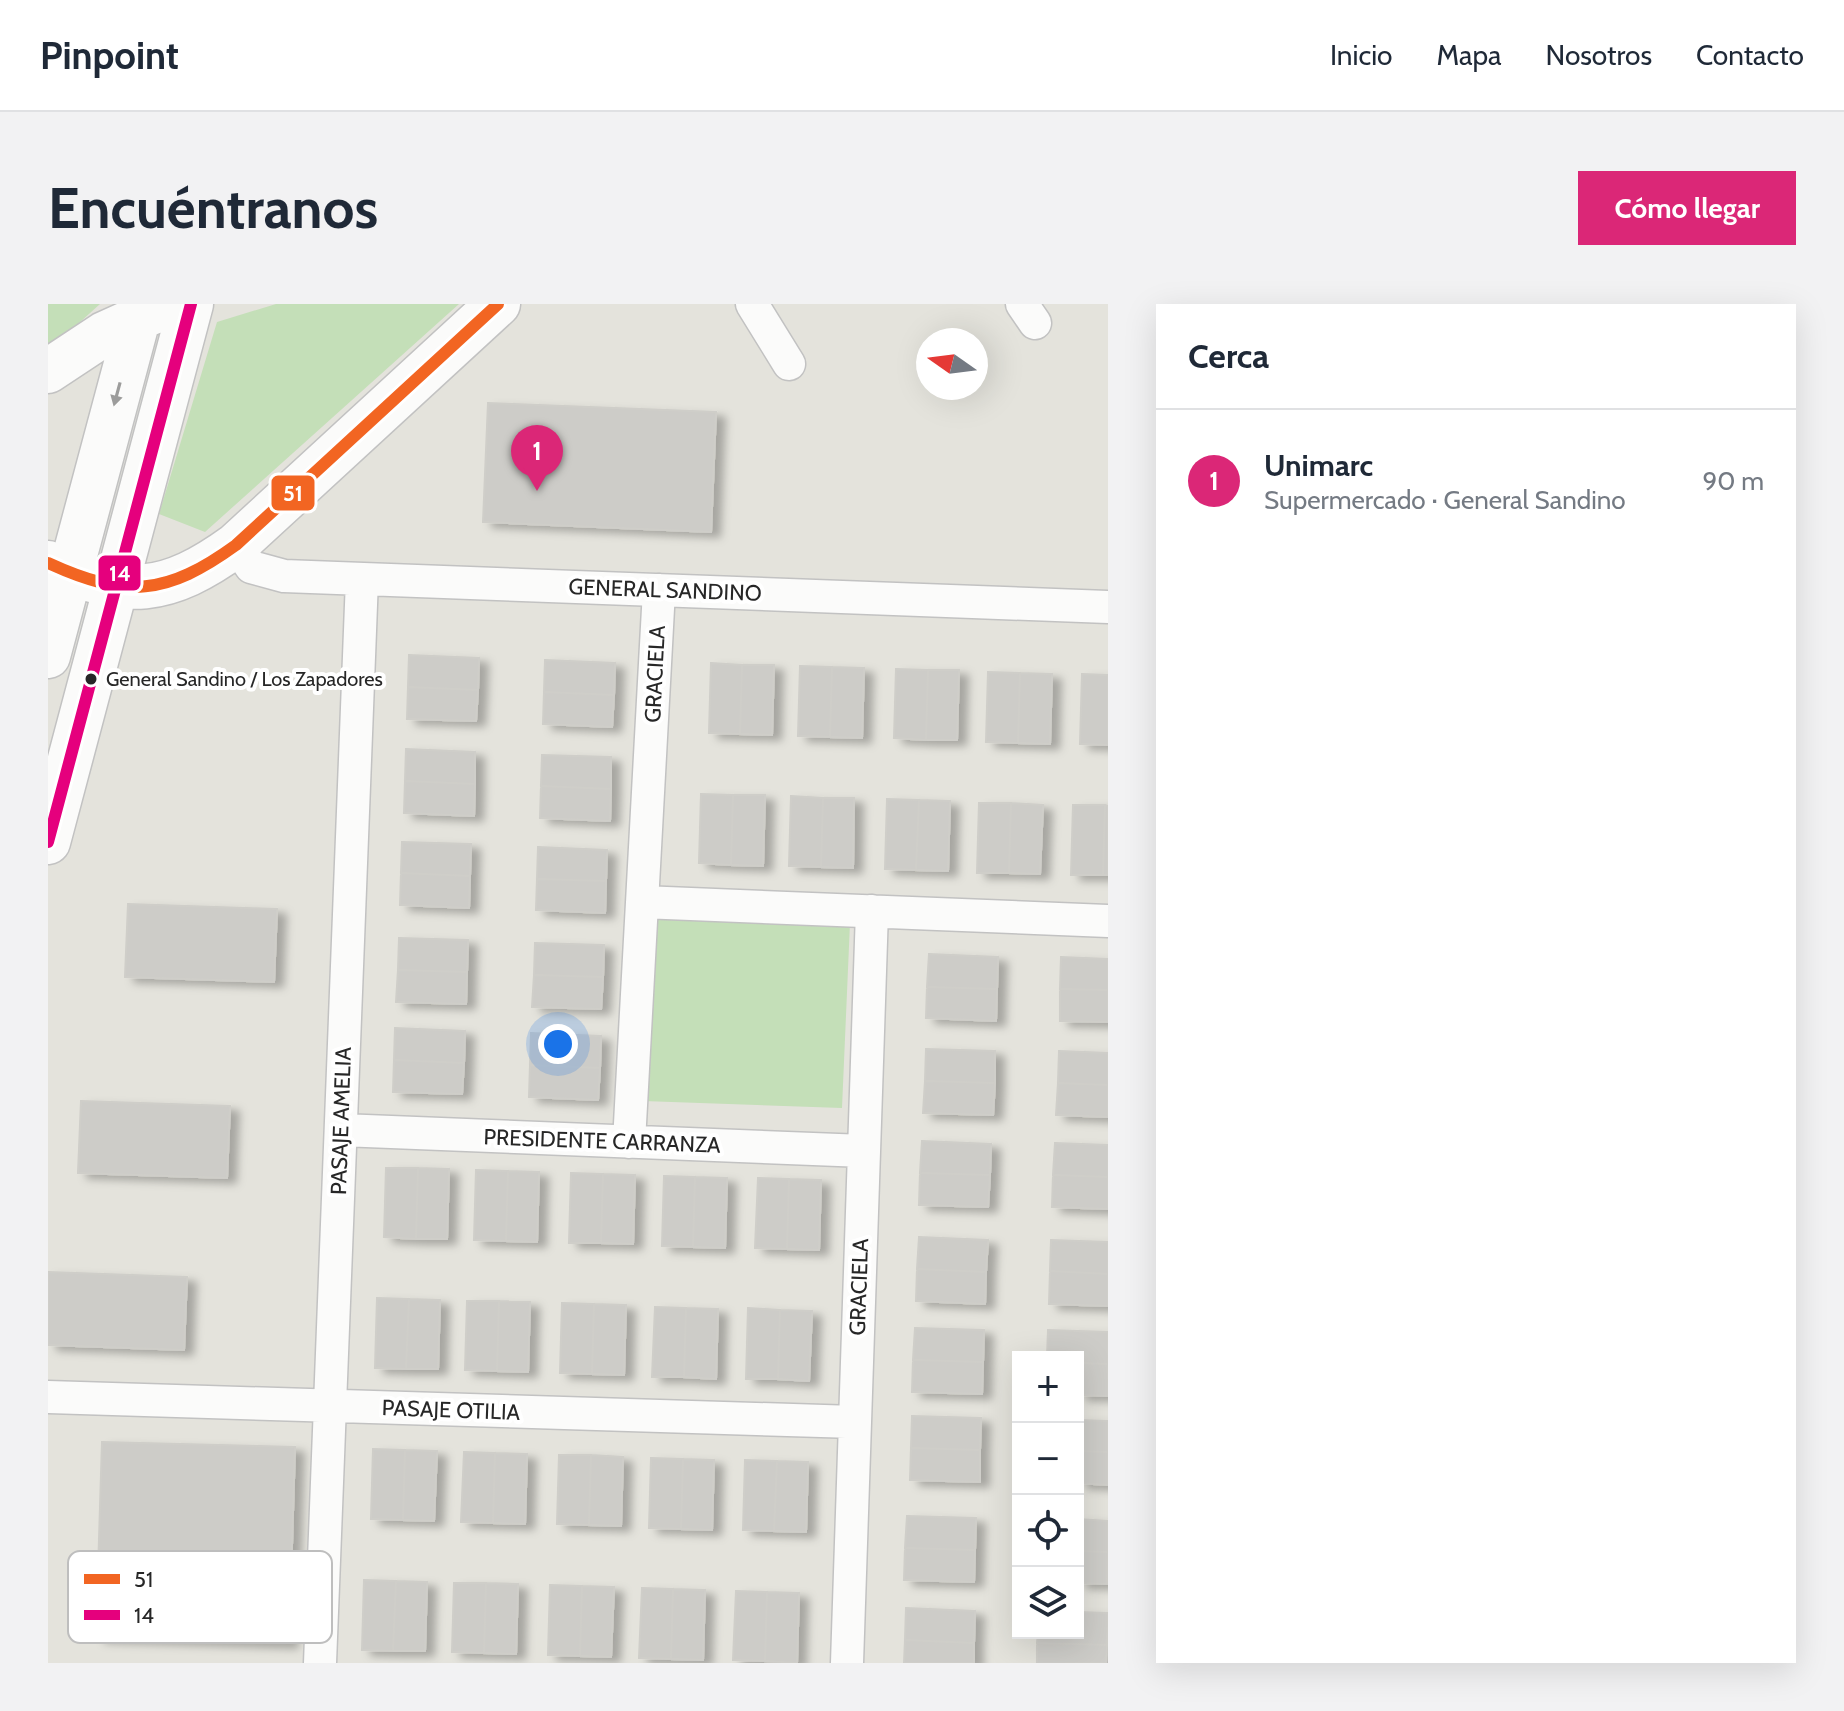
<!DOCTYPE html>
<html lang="es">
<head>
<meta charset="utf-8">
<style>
  :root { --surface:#fff; --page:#f2f2f3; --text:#1f2937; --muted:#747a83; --line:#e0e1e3; --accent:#db2777 }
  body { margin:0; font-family:Cabin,sans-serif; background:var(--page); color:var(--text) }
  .controls { position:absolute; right:24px; bottom:24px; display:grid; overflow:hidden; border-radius:0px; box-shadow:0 8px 32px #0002 }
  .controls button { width:72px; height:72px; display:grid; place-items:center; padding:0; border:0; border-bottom:2px solid var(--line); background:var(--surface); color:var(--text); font:40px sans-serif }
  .compass { position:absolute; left:868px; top:24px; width:72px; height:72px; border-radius:50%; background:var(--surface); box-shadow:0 8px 32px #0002; rotate:284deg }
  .you { position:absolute; left:510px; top:740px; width:28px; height:28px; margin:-20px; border:6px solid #fff; border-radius:50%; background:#1a73e8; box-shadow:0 0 0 12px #1a73e833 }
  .badge { display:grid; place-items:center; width:52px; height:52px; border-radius:50%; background:var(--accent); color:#fff; font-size:26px; font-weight:700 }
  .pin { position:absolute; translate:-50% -66px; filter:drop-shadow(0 2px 4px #0008) }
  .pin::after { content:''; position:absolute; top:42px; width:28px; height:24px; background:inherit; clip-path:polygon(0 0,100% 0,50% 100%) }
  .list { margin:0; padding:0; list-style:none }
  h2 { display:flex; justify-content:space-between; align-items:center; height:104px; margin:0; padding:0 32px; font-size:34px }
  h2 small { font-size:26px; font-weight:400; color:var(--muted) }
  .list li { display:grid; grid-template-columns:52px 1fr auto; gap:24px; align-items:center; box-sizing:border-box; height:144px; padding:0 32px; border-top:2px solid var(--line) }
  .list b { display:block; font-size:30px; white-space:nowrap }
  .list p { margin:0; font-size:26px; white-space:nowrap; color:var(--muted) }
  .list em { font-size:26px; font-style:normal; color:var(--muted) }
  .icon { flex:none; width:44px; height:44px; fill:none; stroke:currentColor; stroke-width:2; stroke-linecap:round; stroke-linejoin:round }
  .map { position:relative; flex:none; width:1060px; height:1359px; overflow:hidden; border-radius:0px }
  header { display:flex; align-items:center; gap:48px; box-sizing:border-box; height:112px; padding:0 40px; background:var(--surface); border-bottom:2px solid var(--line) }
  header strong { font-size:38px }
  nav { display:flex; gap:44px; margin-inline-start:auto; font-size:28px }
  .intro { display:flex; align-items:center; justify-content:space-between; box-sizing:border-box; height:192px; padding:0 48px }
  h1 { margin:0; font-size:56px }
  .button { padding:20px 36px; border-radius:0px; background:var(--accent); color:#fff; font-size:28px; font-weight:700 }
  main { display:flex; gap:48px; padding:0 48px }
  aside { flex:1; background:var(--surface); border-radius:0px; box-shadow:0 8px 32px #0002 }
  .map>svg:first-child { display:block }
</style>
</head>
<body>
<header>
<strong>Pinpoint</strong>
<nav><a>Inicio</a><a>Mapa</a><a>Nosotros</a><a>Contacto</a></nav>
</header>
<div class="intro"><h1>Encuéntranos</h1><a class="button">Cómo llegar</a></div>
<main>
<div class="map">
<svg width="1060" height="1359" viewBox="0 0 1060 1359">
  <defs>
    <filter id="shadow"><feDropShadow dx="9" dy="5" stdDeviation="4" flood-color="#0004"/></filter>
  </defs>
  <rect width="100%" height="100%" fill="#e4e3dc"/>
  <path fill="#c4dfb8" d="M 0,0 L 52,0 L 0,47 Z
    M 228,0 L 411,0 L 157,228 L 111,210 L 169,18 Z
    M 601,612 L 802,619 L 794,804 L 595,797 Z"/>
  <path fill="#cdccc8" stroke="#cfcec9" stroke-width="2" filter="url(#shadow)" d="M 440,99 L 668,108 L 663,228 L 435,218 Z
    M 361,351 L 431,354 L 430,386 L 360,383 Z
    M 497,356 L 567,359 L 566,391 L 496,388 Z
    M 663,359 L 694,361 L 692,430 L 661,429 Z
    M 694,361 L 726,361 L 724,431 L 692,430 Z
    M 752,362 L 784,363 L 782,433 L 750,432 Z
    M 784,363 L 816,364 L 814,434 L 782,433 Z
    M 848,365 L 880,366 L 878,436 L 846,434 Z
    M 880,366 L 911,366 L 909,436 L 878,436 Z
    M 940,368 L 972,369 L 970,439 L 938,438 Z
    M 972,369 L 1004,370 L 1002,440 L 970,439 Z
    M 1034,370 L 1060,371 L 1060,441 L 1032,440 Z
    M 360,383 L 430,386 L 428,417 L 359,415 Z
    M 496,388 L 566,391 L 564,423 L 495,420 Z
    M 358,445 L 427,448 L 427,480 L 357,477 Z
    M 494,451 L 563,453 L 563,485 L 493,482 Z
    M 357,477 L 427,480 L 426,512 L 356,509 Z
    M 493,482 L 563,485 L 562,517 L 492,514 Z
    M 653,490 L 685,491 L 683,561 L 651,559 Z
    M 685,491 L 717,491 L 715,562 L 683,561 Z
    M 743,492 L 775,494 L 773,563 L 741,562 Z
    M 775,494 L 806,494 L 805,564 L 773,563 Z
    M 839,495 L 871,496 L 868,566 L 837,565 Z
    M 871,496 L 902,497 L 900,567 L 868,566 Z
    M 931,499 L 963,499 L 961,569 L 929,569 Z
    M 963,499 L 995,501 L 992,570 L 961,569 Z
    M 1025,501 L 1057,501 L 1055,571 L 1023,571 Z
    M 1057,501 L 1060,502 L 1060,571 L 1055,571 Z
    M 354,538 L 423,540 L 422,572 L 353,569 Z
    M 490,543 L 559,546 L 558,577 L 489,575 Z
    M 353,569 L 422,572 L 421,604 L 352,601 Z
    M 489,575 L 558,577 L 557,609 L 488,606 Z
    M 80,600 L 229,605 L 226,678 L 77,673 Z
    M 351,634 L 420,636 L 419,668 L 350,666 Z
    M 487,639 L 556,641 L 555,673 L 486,671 Z
    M 881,650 L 950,653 L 949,685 L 879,683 Z
    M 1013,653 L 1060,655 L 1060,686 L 1012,685 Z
    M 350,666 L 419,668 L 418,700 L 348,698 Z
    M 486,671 L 555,673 L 553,705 L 484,703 Z
    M 879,683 L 949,685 L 948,717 L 878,714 Z
    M 1012,685 L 1060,686 L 1060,718 L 1012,717 Z
    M 347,724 L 417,727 L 416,759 L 346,756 Z
    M 483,729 L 553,732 L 552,764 L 482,761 Z
    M 878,745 L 947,747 L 947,779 L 877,777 Z
    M 1011,747 L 1060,749 L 1060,781 L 1010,779 Z
    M 346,756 L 416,759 L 414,790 L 345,788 Z
    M 482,761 L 552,764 L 550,796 L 481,793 Z
    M 877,777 L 947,779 L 945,811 L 875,809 Z
    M 1010,779 L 1060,781 L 1060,813 L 1008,811 Z
    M 33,797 L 182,802 L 179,874 L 30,869 Z
    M 874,837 L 943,840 L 942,871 L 872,869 Z
    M 1007,839 L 1060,841 L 1060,873 L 1005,871 Z
    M 338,864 L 370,864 L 368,935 L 336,933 Z
    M 370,864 L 401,865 L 399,935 L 368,935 Z
    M 428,866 L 460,867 L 458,937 L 426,936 Z
    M 460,867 L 491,868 L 489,938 L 458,937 Z
    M 523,869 L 555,870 L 553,939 L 521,939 Z
    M 872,869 L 942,871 L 940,903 L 871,901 Z
    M 555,870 L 587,871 L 585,940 L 553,939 Z
    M 1005,871 L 1060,873 L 1060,905 L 1004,903 Z
    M 616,872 L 647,873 L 645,943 L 614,942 Z
    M 647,873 L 679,874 L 677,944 L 645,943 Z
    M 710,874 L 741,875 L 739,945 L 707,944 Z
    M 741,875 L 773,876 L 771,946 L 739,945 Z
    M 871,933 L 940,936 L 938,968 L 869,965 Z
    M 1003,936 L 1060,938 L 1060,970 L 1002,967 Z
    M 869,965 L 938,968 L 937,1000 L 868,997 Z
    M 1002,967 L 1060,970 L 1060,1002 L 1001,1000 Z
    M 0,968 L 139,973 L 136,1046 L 0,1041 Z
    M 329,994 L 361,995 L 358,1065 L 327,1064 Z
    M 361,995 L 392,996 L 390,1065 L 358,1065 Z
    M 419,997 L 451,997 L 449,1067 L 417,1066 Z
    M 451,997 L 482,998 L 480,1068 L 449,1067 Z
    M 514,999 L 546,1000 L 544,1070 L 512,1069 Z
    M 546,1000 L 578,1001 L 576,1071 L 544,1070 Z
    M 607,1003 L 638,1004 L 636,1073 L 604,1073 Z
    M 638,1004 L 670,1005 L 668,1075 L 636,1073 Z
    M 700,1004 L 732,1006 L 730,1075 L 698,1075 Z
    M 732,1006 L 764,1007 L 761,1077 L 730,1075 Z
    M 867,1024 L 936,1026 L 935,1058 L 865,1056 Z
    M 1000,1026 L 1060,1028 L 1060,1060 L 1030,1059 L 1030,1053 L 999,1053 Z
    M 865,1056 L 935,1058 L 934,1090 L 864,1088 Z
    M 1030,1059 L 1060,1060 L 1060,1092 L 1030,1091 Z
    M 864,1112 L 933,1114 L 932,1146 L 863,1144 Z
    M 1030,1116 L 1060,1117 L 1060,1148 L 1030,1147 Z
    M 54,1138 L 247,1143 L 241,1339 L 48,1333 Z
    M 863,1144 L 932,1146 L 932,1178 L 862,1176 Z
    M 325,1145 L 357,1146 L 355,1216 L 323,1215 Z
    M 357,1146 L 389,1147 L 386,1217 L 355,1216 Z
    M 1030,1147 L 1060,1148 L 1060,1181 L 1030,1179 Z
    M 416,1148 L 447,1149 L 445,1219 L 413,1218 Z
    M 447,1149 L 479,1150 L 477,1220 L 445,1219 Z
    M 511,1151 L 543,1151 L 541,1221 L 509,1220 Z
    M 543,1151 L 575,1153 L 573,1222 L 541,1221 Z
    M 603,1154 L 635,1155 L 633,1225 L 601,1224 Z
    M 635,1155 L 666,1156 L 664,1226 L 633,1225 Z
    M 697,1156 L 729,1157 L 726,1227 L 695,1226 Z
    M 729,1157 L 760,1158 L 758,1228 L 726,1227 Z
    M 859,1212 L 928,1214 L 927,1246 L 857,1244 Z
    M 1030,1215 L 1060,1217 L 1060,1248 L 1030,1247 Z
    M 857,1244 L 927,1246 L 926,1278 L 856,1276 Z
    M 1030,1247 L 1060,1248 L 1059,1280 L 1030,1279 Z
    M 316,1276 L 348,1277 L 345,1347 L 314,1346 Z
    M 348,1277 L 379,1278 L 377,1347 L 345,1347 Z
    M 406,1279 L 438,1279 L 436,1349 L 404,1348 Z
    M 438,1279 L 470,1280 L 468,1350 L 436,1349 Z
    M 502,1281 L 534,1282 L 532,1352 L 500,1351 Z
    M 534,1282 L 566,1283 L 563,1353 L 532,1352 Z
    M 594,1284 L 625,1285 L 623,1355 L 591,1354 Z
    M 625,1285 L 657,1286 L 655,1356 L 623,1355 Z
    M 688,1287 L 719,1288 L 717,1357 L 685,1356 Z
    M 719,1288 L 751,1289 L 749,1359 L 717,1357 Z
    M 858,1304 L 927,1307 L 926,1339 L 857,1336 Z
    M 1030,1308 L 1060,1309 L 1059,1341 L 989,1339 L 990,1329 L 1030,1329 Z
    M 857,1336 L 926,1339 L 926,1359 L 856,1359 Z
    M 989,1339 L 1059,1341 L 1058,1359 L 989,1359 Z"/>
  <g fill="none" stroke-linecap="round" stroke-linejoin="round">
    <g stroke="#c2c2c2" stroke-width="35">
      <path id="minor" d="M 704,0 L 741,60
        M 974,0 L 987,19
        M 188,241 L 203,263 L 236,272 L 1060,303
        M 594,598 L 1060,617
        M 293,826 L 816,847
        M 581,838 L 611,286
        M 0,1093 L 807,1118
        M 272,1359 L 314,275
        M 799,1359 L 824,607"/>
    </g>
    <g stroke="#c2c2c2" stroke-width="47">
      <path id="secondary" d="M 0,67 L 56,30 L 107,7
        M 0,259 C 78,295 119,291 188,241 L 450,0
        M 0,352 L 94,0
        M 0,538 L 143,0"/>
    </g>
    <use href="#minor" stroke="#fbfbfa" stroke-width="32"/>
    <use href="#secondary" stroke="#fbfbfa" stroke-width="44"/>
    <g stroke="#fff" stroke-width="18">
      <path id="bus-1" d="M 0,259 C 78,295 119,291 188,241 L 450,0"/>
    </g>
    <g stroke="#fff" stroke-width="18">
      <path id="bus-2" d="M 0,538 L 143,0"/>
    </g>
    <use href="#bus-1" stroke="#f26522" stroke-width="12"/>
    <use href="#bus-2" stroke="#e5007d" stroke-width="12"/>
  </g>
  <defs><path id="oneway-solid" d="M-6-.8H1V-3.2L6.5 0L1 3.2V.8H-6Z" transform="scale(2)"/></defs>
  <use fill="#9c9c9b" href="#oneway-solid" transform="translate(69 90) rotate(105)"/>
  <circle fill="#272727" stroke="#fff" stroke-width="3" cx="43" cy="375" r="7"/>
  <g text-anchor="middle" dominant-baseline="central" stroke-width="8" stroke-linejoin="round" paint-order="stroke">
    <g font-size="20" fill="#272727" stroke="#fff" text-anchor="start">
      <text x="58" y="375">General Sandino / Los Zapadores</text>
    </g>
    <g font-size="22" fill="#272727" stroke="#fff">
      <text transform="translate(617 286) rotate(2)">GENERAL SANDINO</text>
      <text transform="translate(607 370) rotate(-87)">GRACIELA</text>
      <text transform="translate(293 817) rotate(-88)">PASAJE AMELIA</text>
      <text transform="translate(554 837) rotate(2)">PRESIDENTE CARRANZA</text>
      <text transform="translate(811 983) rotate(-88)">GRACIELA</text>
      <text transform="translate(403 1106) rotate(2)">PASAJE OTILIA</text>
    </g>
  </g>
  <rect x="20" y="1247" width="264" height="92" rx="12" fill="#fff" stroke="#bebebe" stroke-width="2"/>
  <rect x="36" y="1270" width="36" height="10" fill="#f26522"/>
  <rect x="36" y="1306" width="36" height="10" fill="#e5007d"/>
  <g font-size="22" fill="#272727">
    <text x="86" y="1283">51</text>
    <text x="86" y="1319">14</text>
  </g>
  <g stroke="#fff" stroke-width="3">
    <rect x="222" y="170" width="46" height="38" rx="8" fill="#f26522"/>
    <rect x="49" y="250" width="45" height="38" rx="8" fill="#e5007d"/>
  </g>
  <g font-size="22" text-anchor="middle" font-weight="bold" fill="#fff">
    <text x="245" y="197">51</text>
    <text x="72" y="277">14</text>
  </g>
</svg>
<div class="controls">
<button>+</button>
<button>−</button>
<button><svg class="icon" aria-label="locate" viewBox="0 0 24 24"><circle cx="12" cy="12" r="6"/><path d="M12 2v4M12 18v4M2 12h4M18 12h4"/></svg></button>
<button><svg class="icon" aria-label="layers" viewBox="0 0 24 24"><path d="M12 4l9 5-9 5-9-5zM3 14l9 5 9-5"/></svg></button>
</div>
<svg class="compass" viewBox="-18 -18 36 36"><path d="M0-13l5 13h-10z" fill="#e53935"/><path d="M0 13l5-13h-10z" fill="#747a83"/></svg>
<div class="you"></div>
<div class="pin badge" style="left:489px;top:187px">1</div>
</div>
<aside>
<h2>Cerca<small></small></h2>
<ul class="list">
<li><span class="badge">1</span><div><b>Unimarc</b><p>Supermercado · General Sandino</p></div><em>90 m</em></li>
</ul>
</aside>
</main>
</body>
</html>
